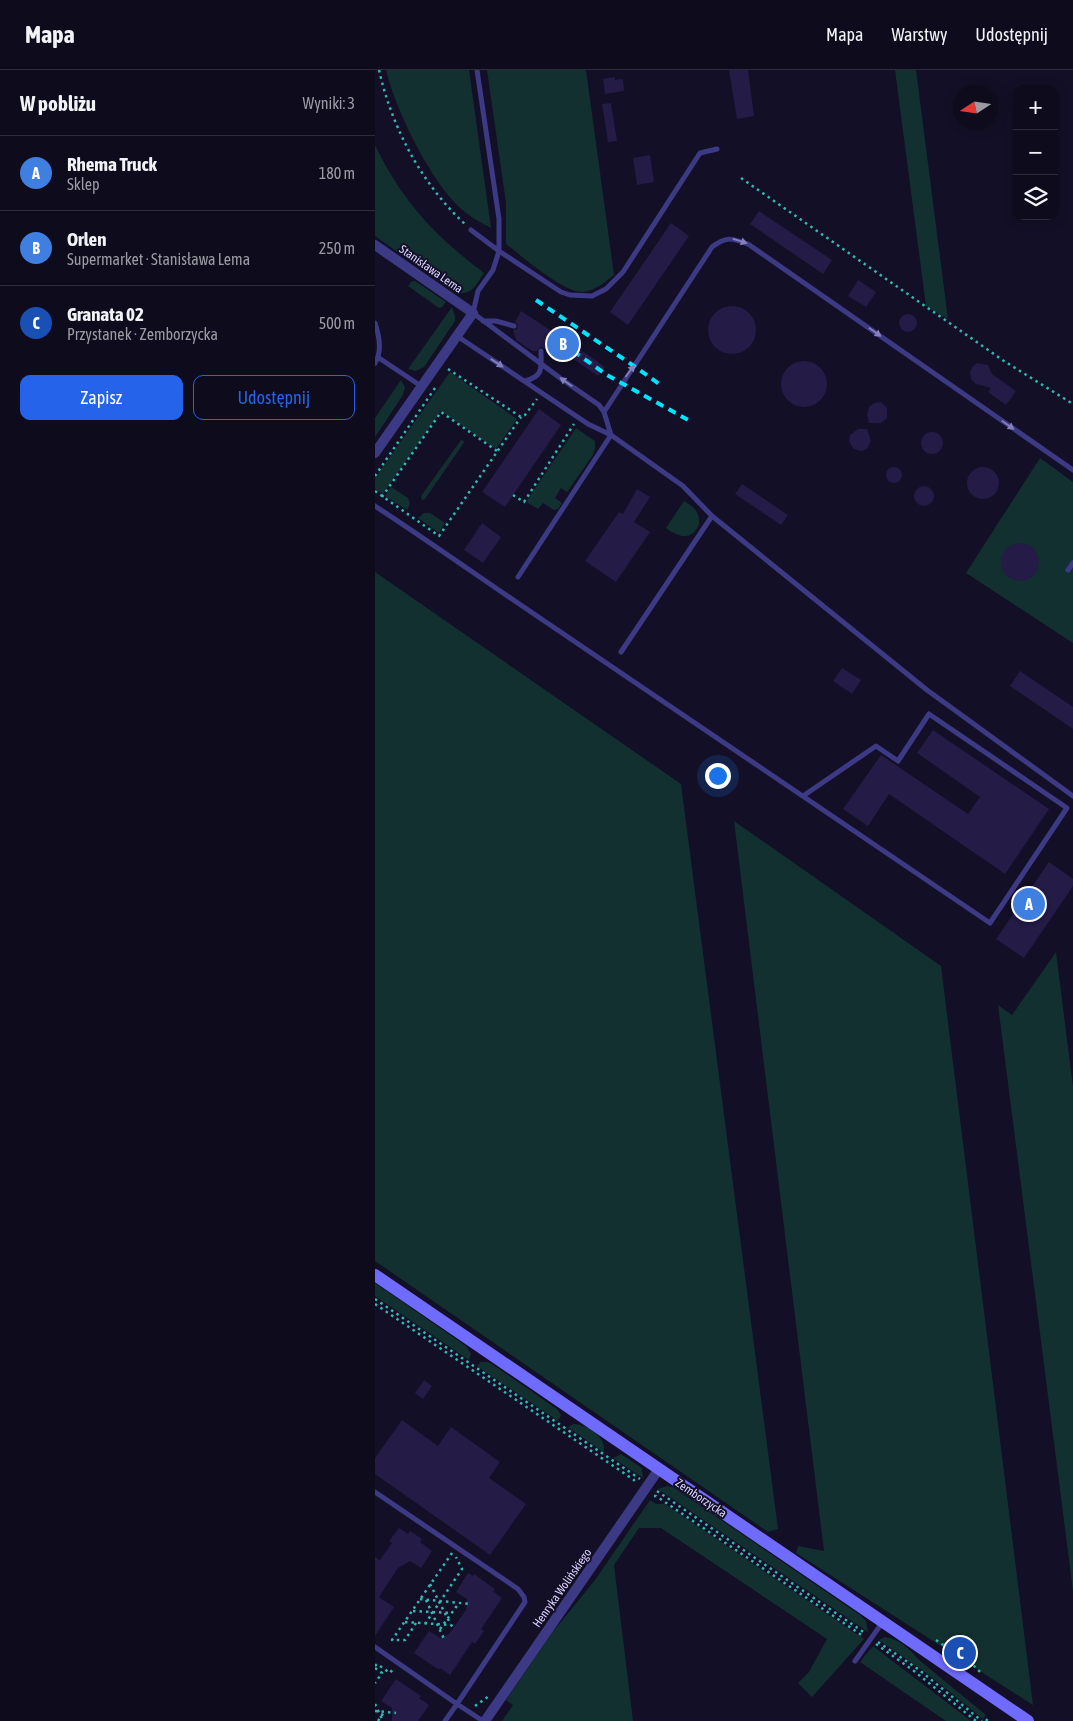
<!DOCTYPE html>
<html lang="pl">
<head>
<meta charset="utf-8">
<style>
  :root { --surface:#0e0b1c; --page:#1c1929; --text:#f1f3f6; --muted:#9b9ba3; --line:#2e2b3b; --accent:#2563eb }
  body { margin:0; font-family:"Asap Condensed",sans-serif; background:var(--page); color:var(--text) }
  .controls { position:absolute; right:15px; top:15px; display:grid; overflow:hidden; border-radius:10px; box-shadow:0 2px 12px #0003 }
  .controls button { width:45px; height:45px; display:grid; place-items:center; padding:0; border:0; border-bottom:1px solid var(--line); background:var(--surface); color:var(--text); font:25px sans-serif }
  .compass { position:absolute; left:578px; top:15px; width:45px; height:45px; border-radius:50%; background:var(--surface); box-shadow:0 2px 12px #0003; rotate:258deg }
  .you { position:absolute; left:342px; top:705px; width:18px; height:18px; margin:-12px; border:4px solid #fff; border-radius:50%; background:#1a73e8; box-shadow:0 0 0 8px #1a73e833 }
  .badge { display:grid; place-items:center; width:32px; height:32px; border-radius:50%; background:var(--accent); color:#fff; font-size:16px; font-weight:700 }
  .pin { position:absolute; translate:-50% -50%; border:2px solid #fff; box-shadow:0 1px 5px #0006 }
  .list { margin:0; padding:0; list-style:none }
  h2 { display:flex; justify-content:space-between; align-items:center; height:65px; margin:0; padding:0 20px; font-size:21px }
  h2 small { font-size:16px; font-weight:400; color:var(--muted) }
  .list li { display:grid; grid-template-columns:32px 1fr auto; gap:15px; align-items:center; box-sizing:border-box; height:75px; padding:0 20px; border-top:1px solid var(--line) }
  .list b { display:block; font-size:19px; white-space:nowrap }
  .list p { margin:0; font-size:16px; white-space:nowrap; color:var(--muted) }
  .list em { font-size:16px; font-style:normal; color:var(--muted) }
  .actions { display:flex; gap:10px; padding:15px 20px }
  .actions a { flex:1; padding:11px 0; border:1px solid var(--accent); border-radius:10px; text-align:center; font-size:18px; color:var(--accent) }
  .actions .main { background:var(--accent); color:#fff }
  .icon { flex:none; width:28px; height:28px; fill:none; stroke:currentColor; stroke-width:2; stroke-linecap:round; stroke-linejoin:round }
  .map { position:relative; flex:none; width:698px; height:1651px; overflow:hidden }
  header { display:flex; align-items:center; gap:30px; box-sizing:border-box; height:70px; padding:0 25px; background:var(--surface); border-bottom:1px solid var(--line) }
  header strong { font-size:24px }
  nav { display:flex; gap:28px; margin-inline-start:auto; font-size:18px }
  main { display:flex }
  aside { flex:1; background:var(--surface) }
  .map>svg:first-child { display:block }
</style>
</head>
<body>
<header>
<strong>Mapa</strong>
<nav><a>Mapa</a><a>Warstwy</a><a>Udostępnij</a></nav>
</header>
<main>
<aside>
<h2>W pobliżu<small>Wyniki: 3</small></h2>
<ul class="list">
<li><span class="badge" style="background:#3f7fe0">A</span><div><b>Rhema Truck</b><p>Sklep</p></div><em>180 m</em></li>
<li><span class="badge" style="background:#3f7fe0">B</span><div><b>Orlen</b><p>Supermarket · Stanisława Lema</p></div><em>250 m</em></li>
<li><span class="badge" style="background:#1a4fb4">C</span><div><b>Granata 02</b><p>Przystanek · Zemborzycka</p></div><em>500 m</em></li>
</ul>
<div class="actions"><a class="main">Zapisz</a><a>Udostępnij</a></div>
</aside>
<div class="map">
<svg width="698" height="1651" viewBox="0 0 698 1651">
  <rect width="100%" height="100%" fill="#130f26"/>
  <path fill="#12302f" d="M 11,0 L 94,0 L 116,158 C 107,153 97,148 90,142 C 58,117 20,39 11,0 Z
    M 112,0 L 211,0 L 239,205 C 230,212 221,220 209,222 C 189,224 147,186 131,174 L 131,133 Z
    M 520,0 L 541,0 L 573,249 L 551,236 Z
    M 0,75 C 27,131 60,166 109,203 C 100,216 98,225 80,223 L 0,166 Z
    M 37,211 L 40,211 L 71,232 L 67,237 L 64,238 L 33,216 Z
    M 77,237 L 80,246 L 80,251 L 49,297 L 41,301 L 33,299 Z
    M 75,302 L 142,349 L 121,379 L 66,341 L 8,424 L 0,419 L 0,408 Z
    M 26,310 L 30,317 L 28,325 L 0,367 L 0,348 Z
    M 201,358 L 220,371 L 220,379 L 218,385 L 192,422 L 186,418 L 180,428 L 187,433 L 183,439 L 179,440 L 168,433 L 163,439 L 153,433 L 152,430 Z
    M 86,370 L 89,371 L 88,374 L 50,429 L 47,430 L 46,426 Z
    M 665,388 L 698,412 L 698,573 L 591,503 Z
    M 16,417 L 33,428 L 35,434 L 32,440 L 10,426 Z
    M 309,431 C 319,437 325,442 324,454 C 317,472 303,467 291,458 Z
    M 49,443 L 55,443 L 70,453 L 64,463 L 43,448 Z
    M 0,502 L 306,714 L 403,1459 L 393,1462 L 0,1191 Z
    M 359,751 L 566,896 L 658,1635 L 421,1483 L 423,1476 L 449,1481 Z
    M 681,882 L 698,1017 L 698,1521 L 623,935 L 637,945 Z
    M 0,1213 L 91,1276 L 96,1284 L 94,1290 L 0,1226 Z
    M 106,1292 L 113,1292 L 117,1294 L 182,1339 L 186,1345 L 183,1351 L 102,1296 Z
    M 198,1354 C 210,1353 234,1368 228,1382 L 193,1357 Z
    M 246,1384 L 267,1398 L 268,1408 L 238,1388 Z
    M 292,1416 L 298,1417 L 485,1545 L 491,1551 L 493,1562 L 283,1419 Z
    M 275,1430 L 281,1434 L 290,1434 L 489,1569 L 437,1627 L 423,1613 L 434,1602 L 452,1569 L 286,1458 L 264,1458 L 239,1495 L 258,1651 L 127,1651 L 138,1635 L 131,1630 L 177,1563 L 220,1510 Z
    M 510,1567 C 524,1569 535,1579 543,1589 L 611,1645 L 608,1649 L 550,1602 L 504,1570 Z
    M 498,1576 L 596,1651 L 571,1651 L 485,1592 Z"/>
  <path fill="#241b47" d="M 354,0 L 373,0 L 379,46 L 362,49 Z
    M 240,7 L 240,10 L 248,9 L 249,21 L 230,24 L 228,9 Z
    M 236,33 L 242,71 L 233,72 L 227,34 Z
    M 275,85 L 279,112 L 262,115 L 258,88 Z
    M 384,141 L 457,190 L 448,204 L 375,154 Z
    M 296,153 L 314,166 L 253,255 L 235,242 Z
    M 483,210 L 501,222 L 491,237 L 473,226 Z
    M333 260a24 24 0 1 1 48 0a24 24 0 1 1-48 0Z
    M 146,241 L 184,266 L 185,265 L 230,297 L 223,306 L 177,274 L 170,279 L 165,277 L 162,281 L 157,281 L 141,270 L 138,260 L 142,259 L 143,255 L 140,252 Z
    M524 253a9 9 0 1 1 18 0a9 9 0 1 1-18 0Z
    M406 314a23 23 0 1 1 46 0a23 23 0 1 1-46 0Z
    M 602,293 L 613,295 L 617,304 L 641,321 L 631,335 L 613,322 L 616,318 L 601,314 L 596,309 L 595,302 L 598,296 Z
    M 506,332 L 512,338 L 512,348 L 506,353 L 494,353 L 492,344 L 494,337 L 499,333 Z
    M 164,339 L 186,355 L 130,437 L 107,422 Z
    M 483,359 L 492,359 L 496,371 L 492,379 L 486,381 L 479,379 L 474,372 L 475,365 Z
    M546 373a11 11 0 1 1 22 0a11 11 0 1 1-22 0Z
    M592 413a16 16 0 1 1 32 0a16 16 0 1 1-32 0Z
    M511 405a8 8 0 1 1 16 0a8 8 0 1 1-16 0Z
    M 367,414 L 413,445 L 406,455 L 360,424 Z
    M539 426a10 10 0 1 1 20 0a10 10 0 1 1-20 0Z
    M 262,419 L 275,427 L 259,452 L 275,462 L 241,512 L 210,491 L 244,442 L 248,444 Z
    M 107,453 L 126,467 L 108,493 L 89,480 Z
    M626 492a19 19 0 1 1 38 0a19 19 0 1 1-38 0Z
    M 467,598 L 486,610 L 477,624 L 458,611 Z
    M 645,601 L 698,637 L 698,659 L 635,616 Z
    M 558,660 L 674,739 L 630,804 L 514,724 L 493,756 L 468,739 L 506,685 L 593,744 L 605,727 L 542,683 Z
    M 674,792 L 698,809 L 698,816 L 649,888 L 621,869 Z
    M 49,1310 L 57,1316 L 48,1329 L 40,1323 Z
    M 27,1350 L 63,1376 L 76,1357 L 125,1392 L 114,1408 L 151,1434 L 115,1485 L 0,1404 L 0,1388 Z
    M 24,1458 L 33,1464 L 35,1461 L 47,1469 L 45,1472 L 57,1481 L 46,1498 L 35,1491 L 23,1498 L 4,1527 L 19,1537 L 0,1566 L 0,1487 L 5,1490 L 17,1473 L 14,1471 Z
    M 93,1503 L 98,1506 L 99,1504 L 120,1519 L 118,1521 L 127,1528 L 106,1559 L 109,1561 L 100,1574 L 97,1572 L 75,1605 L 65,1598 L 64,1600 L 39,1583 L 54,1561 L 65,1568 L 74,1564 L 91,1540 L 92,1529 L 81,1522 Z
    M 21,1609 L 46,1626 L 44,1628 L 54,1635 L 43,1651 L 17,1651 L 17,1638 L 6,1631 Z"/>
  <g fill="none" stroke-linecap="round" stroke-linejoin="round">
    <path stroke="#2fb8b0" stroke-width="2.5" stroke-dasharray="2.5 4" stroke-linecap="butt" d="M 4,0 C 17,58 47,115 91,155
      M 366,108 L 629,291 L 698,334
      M 73,299 L 146,347 L 150,345 L 162,329
      M 0,406 L 60,318
      M 0,421 L 64,466 L 146,347
      M 138,425 L 149,432 L 199,354
      M 7,427 L 66,342 L 122,381
      M 0,1229 L 265,1409
      M 0,1234 L 259,1410 L 259,1415
      M 282,1421 L 490,1563
      M 279,1426 L 281,1426 L 488,1566
      M 55,1514 L 76,1555 L 79,1558
      M 45,1529 L 95,1534
      M 51,1530 L 70,1571
      M 38,1541 L 76,1543
      M 30,1552 L 76,1555
      M 41,1553 L 30,1570 L 17,1570 L 77,1483
      M 50,1554 L 87,1499 L 81,1487
      M 65,1559 L 84,1533
      M 561,1570 L 599,1596 L 607,1604
      M 503,1572 L 543,1599 L 607,1651
      M 501,1574 L 539,1601 L 601,1651
      M 0,1596 L 2,1594 L 15,1603 L 18,1599
      M 0,1598 L 7,1603 L 0,1613
      M 0,1634 L 8,1651
      M 100,1636 L 114,1626
      M 0,1641 L 21,1643
      M 3,1651 L 9,1642
      M 611,1651 L 614,1647"/>
    <path stroke="#3d3a85" stroke-width="5" d="M 102,0 L 124,149 L 124,181 L 118,200 L 103,221 L 98,243 L 185,308 L 224,335 L 229,342 L 236,365
      M 96,160 L 124,181 L 186,222 L 195,225 L 217,226 L 231,219 L 248,202 L 325,83 L 342,79
      M 108,251 L 121,251 L 139,256
      M 0,253 C 4,265 8,281 0,293
      M 82,266 L 213,354 L 236,365 L 308,416 L 337,446 L 552,620 L 698,726
      M 4,288 L 46,316
      M 150,311 C 169,306 166,298 166,281
      M 229,342 L 337,177 C 351,166 356,168 373,174 L 698,400
      M 0,436 C 64,478 127,523 190,565 C 332,661 474,757 615,853 L 692,738 L 554,644 L 523,691 L 501,676 L 428,726
      M 693,500 L 698,493
      M 143,507 L 236,365
      M 246,582 L 337,446
      M 0,1422 L 143,1519 L 149,1527 L 150,1532 L 82,1634 L 0,1577
      M 480,1591 L 507,1553
      M 70,1651 L 82,1634 L 108,1651"/>
    <path stroke="#3d3a85" stroke-width="10" d="M 0,175 L 98,243 L 0,383
      M 110,1651 L 284,1399"/>
    <path stroke="#6f6bff" stroke-width="12" d="M 0,1205 L 653,1651"/>
    <path stroke="#00e5ff" stroke-width="4" stroke-dasharray="8 6" stroke-linecap="butt" d="M 161,230 L 259,296 L 287,316
      M 198,281 L 232,305 L 315,351"/>
  </g>
  <defs><path id="oneway-solid" d="M-6-.8H1V-3.2L6.5 0L1 3.2V.8H-6Z" transform="scale(1.25)"/></defs>
  <g fill="#837fbc">
    <use href="#oneway-solid" transform="translate(365 171) rotate(18)"/>
    <use href="#oneway-solid" transform="translate(500 262) rotate(35)"/>
    <use href="#oneway-solid" transform="translate(122 293) rotate(33)"/>
    <use href="#oneway-solid" transform="translate(255 301) rotate(-53)"/>
    <use href="#oneway-solid" transform="translate(191 312) rotate(-145)"/>
    <use href="#oneway-solid" transform="translate(633 355) rotate(35)"/>
  </g>
  <g text-anchor="middle" dominant-baseline="central" stroke-width="4" stroke-linejoin="round" paint-order="stroke">
    <g font-size="12" fill="#d9d4ff" stroke="#130f26">
      <text transform="translate(56 199) rotate(35)">Stanisława Lema</text>
      <text transform="translate(326 1428) rotate(34)">Zemborzycka</text>
      <text transform="translate(187 1518) rotate(-55)">Henryka Wolińskiego</text>
    </g>
  </g>
</svg>
<div class="controls">
<button>+</button>
<button>−</button>
<button><svg class="icon" aria-label="layers" viewBox="0 0 24 24"><path d="M12 4l9 5-9 5-9-5zM3 14l9 5 9-5"/></svg></button>
</div>
<svg class="compass" viewBox="-18 -18 36 36"><path d="M0-13l5 13h-10z" fill="#e53935"/><path d="M0 13l5-13h-10z" fill="#9b9ba3"/></svg>
<div class="you"></div>
<div class="pin badge" style="left:654px;top:834px;background:#3f7fe0">A</div>
<div class="pin badge" style="left:188px;top:274px;background:#3f7fe0">B</div>
<div class="pin badge" style="left:585px;top:1583px;background:#1a4fb4">C</div>
</div>
</main>
</body>
</html>
